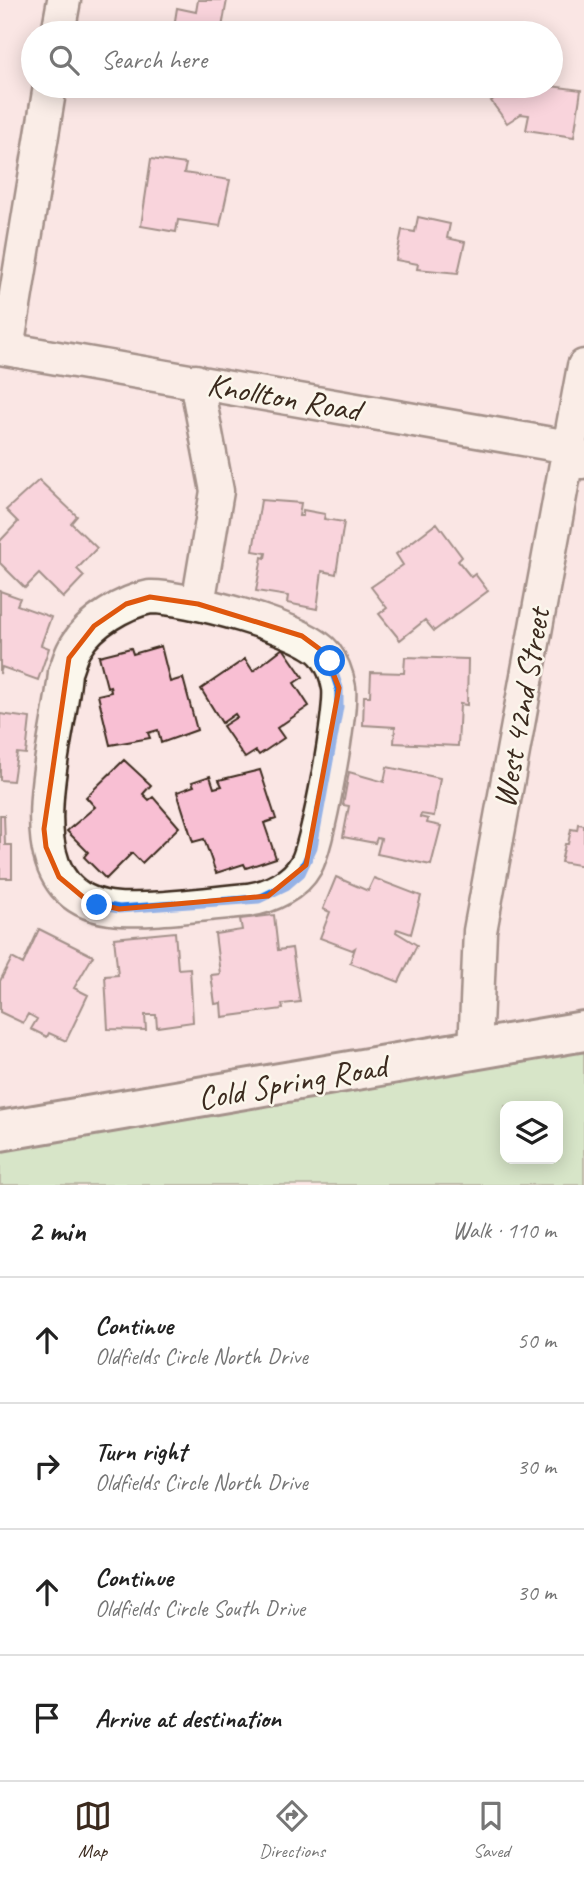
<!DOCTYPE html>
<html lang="en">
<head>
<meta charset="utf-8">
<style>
  :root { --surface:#fff; --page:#f2f2f2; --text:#222; --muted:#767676; --line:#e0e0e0; --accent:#3b2a1e }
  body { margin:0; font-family:Caveat,sans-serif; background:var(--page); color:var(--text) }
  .controls { position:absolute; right:21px; bottom:21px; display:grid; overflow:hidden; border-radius:14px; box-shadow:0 4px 18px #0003 }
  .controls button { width:63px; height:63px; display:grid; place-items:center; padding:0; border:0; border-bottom:2px solid var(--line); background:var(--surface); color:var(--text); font:35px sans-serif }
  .stop { position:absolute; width:21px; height:21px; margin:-16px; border:5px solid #1a73e8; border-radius:50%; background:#fff }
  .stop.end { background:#1a73e8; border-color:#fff; box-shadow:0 2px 7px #0008 }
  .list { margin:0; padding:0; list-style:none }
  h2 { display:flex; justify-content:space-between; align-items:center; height:91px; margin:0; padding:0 28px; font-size:30px }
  h2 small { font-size:23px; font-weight:400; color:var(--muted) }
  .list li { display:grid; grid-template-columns:46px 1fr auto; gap:21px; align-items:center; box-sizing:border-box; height:126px; padding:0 28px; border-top:2px solid var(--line) }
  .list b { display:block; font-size:26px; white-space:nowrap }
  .list p { margin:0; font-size:23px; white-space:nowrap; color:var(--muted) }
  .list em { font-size:23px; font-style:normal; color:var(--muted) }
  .icon { flex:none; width:38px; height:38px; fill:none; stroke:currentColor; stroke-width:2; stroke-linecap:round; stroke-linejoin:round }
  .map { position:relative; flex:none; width:584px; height:1185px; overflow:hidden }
  .search { position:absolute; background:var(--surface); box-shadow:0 4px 18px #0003; left:21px; right:21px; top:21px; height:77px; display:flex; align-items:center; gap:18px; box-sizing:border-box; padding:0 24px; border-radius:38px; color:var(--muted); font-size:26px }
  .sheet { height:595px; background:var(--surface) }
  nav { display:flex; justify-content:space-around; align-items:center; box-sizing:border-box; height:98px; border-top:2px solid var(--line); background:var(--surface); font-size:19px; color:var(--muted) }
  nav a { display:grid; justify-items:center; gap:4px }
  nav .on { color:var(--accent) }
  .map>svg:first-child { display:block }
</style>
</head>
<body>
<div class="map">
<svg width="584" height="1185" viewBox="0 0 584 1185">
  <rect width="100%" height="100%" fill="#fae6e4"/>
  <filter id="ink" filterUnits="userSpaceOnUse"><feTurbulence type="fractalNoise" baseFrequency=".0143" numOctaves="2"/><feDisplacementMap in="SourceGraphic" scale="14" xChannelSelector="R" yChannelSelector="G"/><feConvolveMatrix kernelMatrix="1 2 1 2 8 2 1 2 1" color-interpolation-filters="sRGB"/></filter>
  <g filter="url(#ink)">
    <path fill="#aee4a7" stroke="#748762" stroke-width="2" fill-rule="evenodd" d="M 584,1043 L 584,1185 L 0,1185 L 0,1142 ZM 505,1106 L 558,1106 L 558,1159 L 505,1159 Z"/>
    <path fill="#f8bfd3" stroke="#3b2a1e" stroke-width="2" d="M 198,0 L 227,0 L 221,33 L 173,33 L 177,8 L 196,12 Z
      M 494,86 L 551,86 L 581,90 L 574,137 L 526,130 L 529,115 L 521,114 L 507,123 L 491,101 L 498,95 Z
      M 151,159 L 186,164 L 184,173 L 230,180 L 220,226 L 178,220 L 176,232 L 141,226 Z
      M 418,217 L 450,224 L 447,238 L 465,242 L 458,273 L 417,269 L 418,264 L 396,260 L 402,230 L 415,232 Z
      M 39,480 L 77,516 L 71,523 L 97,548 L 77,569 L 84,576 L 63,598 L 39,574 L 25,588 L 0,563 L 0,541 L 18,522 L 6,510 Z
      M 261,500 L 301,503 L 299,516 L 303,516 L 303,510 L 325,514 L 324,519 L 344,522 L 336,574 L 322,571 L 317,609 L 287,603 L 288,596 L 256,591 L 262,557 L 265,558 L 266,553 L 253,551 Z
      M 437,523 L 462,557 L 458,561 L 471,577 L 475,574 L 488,591 L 434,631 L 425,620 L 400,640 L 379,614 L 387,608 L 371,587 L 403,565 L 396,554 Z
      M 0,591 L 20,598 L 17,605 L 51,617 L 41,645 L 49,648 L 38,680 L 2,667 L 0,674 Z
      M 161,646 L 170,682 L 183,678 L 197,730 L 161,743 L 158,730 L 148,733 L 150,738 L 110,745 L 98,695 L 111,692 L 110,686 L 107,687 L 99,656 L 131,648 L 133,654 Z
      M 283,648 L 303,677 L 294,683 L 309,706 L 277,728 L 284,738 L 259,755 L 256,751 L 245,758 L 223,726 L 237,717 L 235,714 L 222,723 L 201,689 L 245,659 L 253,671 Z
      M 405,657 L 468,659 L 467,705 L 460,704 L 458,746 L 394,743 L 395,727 L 363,725 L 364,696 L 370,696 L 371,672 L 404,673 Z
      M 0,714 L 30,718 L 26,754 L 17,753 L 13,781 L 0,780 Z
      M 124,760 L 151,785 L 143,794 L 149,800 L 153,797 L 179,827 L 142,863 L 132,853 L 106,879 L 84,857 L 88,852 L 67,831 L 95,807 L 86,797 Z
      M 387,767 L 440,778 L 434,816 L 421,814 L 420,817 L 428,819 L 427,823 L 441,826 L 431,865 L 377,854 L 381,839 L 377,838 L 375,843 L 343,837 L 349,806 L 343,805 L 349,772 L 384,782 Z
      M 260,770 L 276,819 L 264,823 L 276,858 L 246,868 L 244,864 L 216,873 L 204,839 L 193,842 L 177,792 L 194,786 L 192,782 L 210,776 L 214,788 L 222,786 L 219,780 Z
      M 0,815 L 4,815 L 5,845 L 12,845 L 12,878 L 0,878 Z
      M 578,824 L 584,825 L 584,873 L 584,866 L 561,862 L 565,844 L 568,844 L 571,829 L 577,830 Z
      M 336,877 L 368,891 L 374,878 L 421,896 L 411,934 L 397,929 L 396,932 L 417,945 L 399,982 L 350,963 L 355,948 L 352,950 L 320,938 L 330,912 L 323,909 Z
      M 274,915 L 278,950 L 292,948 L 300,1002 L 282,1004 L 283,1009 L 222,1017 L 221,1003 L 215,1004 L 211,975 L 220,974 L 215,934 L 242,930 L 240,919 Z
      M 39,929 L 93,956 L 74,988 L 88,995 L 66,1041 L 49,1033 L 47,1037 L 31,1029 L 37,1019 L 28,1014 L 23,1023 L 0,1012 L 0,981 L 12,958 L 23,964 Z
      M 175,932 L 178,969 L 190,968 L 193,1022 L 157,1027 L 156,1015 L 145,1015 L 146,1030 L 108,1029 L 105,976 L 118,975 L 114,938 Z"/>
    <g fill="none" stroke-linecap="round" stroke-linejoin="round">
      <g stroke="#3b2a1e" stroke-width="37">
        <path id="minor" d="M 58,33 L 64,0
          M 0,348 L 569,447 L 583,462
          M 7,349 L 50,86
          M 196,381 L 217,491 L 198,604
          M 150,597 C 183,596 305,628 325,654 C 332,663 337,676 339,688 C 342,712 318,844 306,865 C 295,885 270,897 248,900 C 210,903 147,913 110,908 C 4,893 61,740 65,672 C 69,663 70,654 76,646 C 90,622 124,602 150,597 Z
          M 475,1051 L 480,931 L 584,366"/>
      </g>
      <g stroke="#3b2a1e" stroke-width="44">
        <path id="tertiary" d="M 0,1131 L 584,1031"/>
      </g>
      <use href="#minor" stroke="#fbf7ec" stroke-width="32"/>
      <use href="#tertiary" stroke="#fbf7ec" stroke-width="38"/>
    </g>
  </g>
  <g fill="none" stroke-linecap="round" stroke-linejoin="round" filter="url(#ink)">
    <path stroke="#1a73e8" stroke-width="9" d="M 97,905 L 119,909 L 259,899 L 286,886 L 301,873 L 313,847 L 339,707 L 339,688 L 330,661"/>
  </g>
  <path d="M0 0H584V1185H0ZM 150,597 L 198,604 L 302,636 L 325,653 L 339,688 L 306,865 L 268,896 L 119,909 L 89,902 L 59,877 L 46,847 L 44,829 L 69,658 L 94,626 L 126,604 Z" fill="#fae6e4" fill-opacity=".55" fill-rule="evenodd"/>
  <path fill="none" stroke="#df570d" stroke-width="5" stroke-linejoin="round" d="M 150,597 L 198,604 L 302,636 L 325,653 L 339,688 L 306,865 L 268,896 L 119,909 L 89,902 L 59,877 L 46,847 L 44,829 L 69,658 L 94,626 L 126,604 Z"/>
  <g text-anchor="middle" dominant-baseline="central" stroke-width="5" stroke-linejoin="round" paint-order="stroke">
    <g font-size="33" fill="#3b2a1e" stroke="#fbf7ec">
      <text transform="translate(284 397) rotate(10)">Knollton Road</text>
      <text transform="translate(521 708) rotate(-80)">West 42nd Street</text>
      <text transform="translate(292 1082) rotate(-10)">Cold Spring Road</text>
    </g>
  </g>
</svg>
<div class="controls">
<button><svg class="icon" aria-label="layers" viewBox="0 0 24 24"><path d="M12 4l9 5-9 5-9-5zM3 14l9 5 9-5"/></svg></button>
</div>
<div class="stop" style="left:330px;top:661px"></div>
<div class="stop end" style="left:97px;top:905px"></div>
<div class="search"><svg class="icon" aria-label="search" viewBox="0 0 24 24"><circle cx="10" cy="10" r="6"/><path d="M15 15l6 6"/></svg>Search here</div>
</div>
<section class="sheet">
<h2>2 min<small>Walk · 110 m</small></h2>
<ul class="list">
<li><svg class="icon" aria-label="ahead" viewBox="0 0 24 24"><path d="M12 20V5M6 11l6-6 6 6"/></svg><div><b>Continue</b><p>Oldfields Circle North Drive</p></div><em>50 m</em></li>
<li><svg class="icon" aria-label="right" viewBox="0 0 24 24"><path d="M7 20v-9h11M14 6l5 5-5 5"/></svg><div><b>Turn right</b><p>Oldfields Circle North Drive</p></div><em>30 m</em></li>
<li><svg class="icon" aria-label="ahead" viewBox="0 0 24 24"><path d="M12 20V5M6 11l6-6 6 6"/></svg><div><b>Continue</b><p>Oldfields Circle South Drive</p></div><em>30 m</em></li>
<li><svg class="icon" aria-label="arrive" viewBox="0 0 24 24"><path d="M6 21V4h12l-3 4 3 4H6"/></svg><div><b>Arrive at destination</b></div></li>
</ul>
</section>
<nav>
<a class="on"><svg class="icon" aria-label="map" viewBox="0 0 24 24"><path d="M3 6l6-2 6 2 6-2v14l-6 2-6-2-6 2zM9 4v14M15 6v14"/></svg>Map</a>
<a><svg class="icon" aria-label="directions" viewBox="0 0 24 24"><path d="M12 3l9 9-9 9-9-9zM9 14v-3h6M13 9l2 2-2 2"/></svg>Directions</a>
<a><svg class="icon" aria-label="saved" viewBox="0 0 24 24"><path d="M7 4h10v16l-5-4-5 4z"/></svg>Saved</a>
</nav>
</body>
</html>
